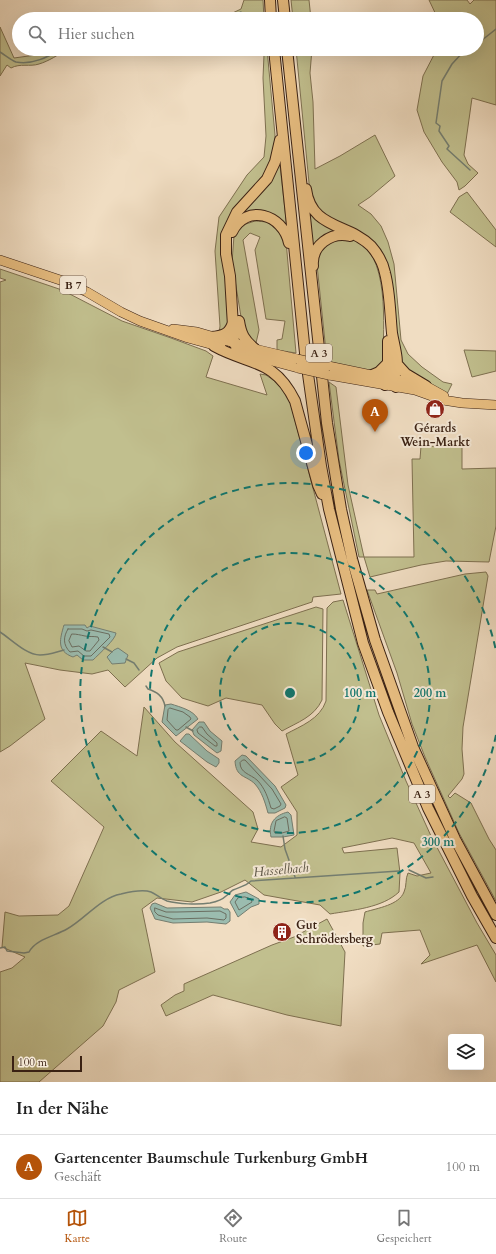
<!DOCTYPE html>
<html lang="de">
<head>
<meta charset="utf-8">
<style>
  :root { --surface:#fff; --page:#f2f2f2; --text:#222; --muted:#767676; --line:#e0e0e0; --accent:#b45309 }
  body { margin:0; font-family:Cardo,serif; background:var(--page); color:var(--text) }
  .controls { position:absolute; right:12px; bottom:12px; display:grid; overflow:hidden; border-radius:4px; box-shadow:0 4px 16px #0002 }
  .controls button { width:36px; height:36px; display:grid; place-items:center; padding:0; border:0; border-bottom:1px solid var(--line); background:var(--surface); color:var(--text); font:20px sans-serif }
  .scale { position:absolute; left:12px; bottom:10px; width:70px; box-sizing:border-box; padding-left:4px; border:2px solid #3a2113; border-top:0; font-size:11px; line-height:14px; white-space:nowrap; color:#3a2113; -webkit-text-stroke:3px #f5e9d7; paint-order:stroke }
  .you { position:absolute; left:306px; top:453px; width:14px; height:14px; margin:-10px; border:3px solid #fff; border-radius:50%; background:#1a73e8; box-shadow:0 0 0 6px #1a73e833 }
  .badge { display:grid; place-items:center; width:26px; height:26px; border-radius:50%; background:var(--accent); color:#fff; font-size:13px; font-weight:700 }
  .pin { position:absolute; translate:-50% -33px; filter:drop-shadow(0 1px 2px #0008) }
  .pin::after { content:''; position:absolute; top:21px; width:14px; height:12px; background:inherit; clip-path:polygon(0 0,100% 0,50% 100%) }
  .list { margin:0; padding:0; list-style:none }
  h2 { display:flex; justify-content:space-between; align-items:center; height:52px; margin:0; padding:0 16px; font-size:17px }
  h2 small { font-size:13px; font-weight:400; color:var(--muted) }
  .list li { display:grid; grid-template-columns:26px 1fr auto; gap:12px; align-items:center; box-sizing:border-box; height:64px; padding:0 16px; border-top:1px solid var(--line) }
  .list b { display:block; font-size:15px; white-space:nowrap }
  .list p { margin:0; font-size:13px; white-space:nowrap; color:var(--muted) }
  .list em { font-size:13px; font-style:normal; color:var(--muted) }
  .icon { flex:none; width:22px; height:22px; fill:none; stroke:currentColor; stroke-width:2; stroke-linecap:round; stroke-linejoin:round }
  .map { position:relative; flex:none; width:496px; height:1082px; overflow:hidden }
  .search { position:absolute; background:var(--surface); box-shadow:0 4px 16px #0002; left:12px; right:12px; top:12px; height:44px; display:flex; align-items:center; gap:10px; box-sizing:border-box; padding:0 14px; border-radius:22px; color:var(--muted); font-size:15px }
  .sheet { height:116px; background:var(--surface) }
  nav { display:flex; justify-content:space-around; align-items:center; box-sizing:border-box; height:56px; border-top:1px solid var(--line); background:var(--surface); font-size:11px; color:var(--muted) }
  nav a { display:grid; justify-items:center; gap:2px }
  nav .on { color:var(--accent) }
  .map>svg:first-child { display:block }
</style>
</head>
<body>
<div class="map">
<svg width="496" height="1082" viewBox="0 0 496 1082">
  <rect width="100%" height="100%" fill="#f0ddc2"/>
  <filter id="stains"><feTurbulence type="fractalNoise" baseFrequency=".005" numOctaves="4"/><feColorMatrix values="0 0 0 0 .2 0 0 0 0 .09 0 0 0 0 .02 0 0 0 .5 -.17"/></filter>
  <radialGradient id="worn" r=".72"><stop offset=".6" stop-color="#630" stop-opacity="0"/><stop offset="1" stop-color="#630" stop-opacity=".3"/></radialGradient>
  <path fill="#c1bf8e" stroke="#7e7050" d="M 244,0 L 263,0 L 264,19 L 244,19 L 237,16 L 230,19 L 220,19 L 241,9 Z
    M 291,0 L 309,0 L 311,19 L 293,19 Z
    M 429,0 L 467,0 L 470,4 L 474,0 L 496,0 L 496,105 L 472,98 L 464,155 L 468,164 L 478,173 L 465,186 L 459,190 L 457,182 L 442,162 L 424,132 L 417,110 L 423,76 L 437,49 L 477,49 L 477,19 L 438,19 Z
    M 0,27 L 14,58 L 43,54 L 52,49 L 67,49 C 58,55 49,61 39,64 C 30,67 20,63 11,68 L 7,65 L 0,76 Z
    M 261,49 L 267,49 L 275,135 L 274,153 L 263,178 L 228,224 L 228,323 L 227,328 L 219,334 L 220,326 L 215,251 L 219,217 L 247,175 L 264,157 L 266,136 L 263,78 L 264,55 Z
    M 296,49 L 312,49 L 310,73 L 313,102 L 315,169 L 340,156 L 375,135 L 395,176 L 370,197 L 358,205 L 371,214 L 381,226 L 388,242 L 394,264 L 401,340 L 408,354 L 422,367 L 443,382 L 452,384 L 447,394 L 402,369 L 381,257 L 317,209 L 310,193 Z
    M 279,157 L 287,228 L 275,215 L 236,221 Z
    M 467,192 L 496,230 L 496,247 L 450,212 L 459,197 Z
    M 309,203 L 343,232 L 313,251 Z
    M 255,221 C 275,222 276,225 286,241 L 296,353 L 277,350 L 277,340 L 282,339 L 285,321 L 266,319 L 255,250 L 260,237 L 250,233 L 243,240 L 259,330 L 256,343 L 244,335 L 232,262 L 234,236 L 239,229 L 246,224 Z
    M 337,238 C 341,238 347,238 352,239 C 391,250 383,329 383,360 L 383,362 L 373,371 L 358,369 L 327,361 L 317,265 C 321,248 321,248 337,238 Z
    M 0,269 L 62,290 L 122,321 L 171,338 L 206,351 L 213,356 L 206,377 L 267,395 L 260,374 L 266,375 L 287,390 L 341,594 L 313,597 L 312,602 L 177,647 L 157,658 L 125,687 L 108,670 L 92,674 L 60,670 L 25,663 L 45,719 L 10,746 L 0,752 L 0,282 L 6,280 L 0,278 Z
    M 464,350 L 496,351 L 496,371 L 472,377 Z
    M 329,382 L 336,387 L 348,485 L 364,557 L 414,557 L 412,459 L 420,459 L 421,446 L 462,447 L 462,469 L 496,468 L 496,526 L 489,562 L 446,561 L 421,565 L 370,577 L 364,557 L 359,557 L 339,460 Z
    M 486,572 L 488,576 L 463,727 L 462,749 L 464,774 L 462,779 L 448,796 L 450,798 L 455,793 L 471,803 L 489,839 L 496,850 L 496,901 L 459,833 L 425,757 L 412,724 L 397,673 L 367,590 L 375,590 L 377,594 L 465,574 Z
    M 343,600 L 379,715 L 406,781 L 431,836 L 477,923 L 496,955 L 496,982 L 477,945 L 421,964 L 430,955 L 420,930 L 382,933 L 380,944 L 363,946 L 363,923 L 365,912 C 378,908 399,905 404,892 C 407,886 405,879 408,873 L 417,876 L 431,873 L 414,843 L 392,838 L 342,848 L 344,853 L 397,848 L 400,873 L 399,892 C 382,908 353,910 330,914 L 320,905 L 264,895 L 245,880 L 221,892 L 192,902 L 157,898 L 142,909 L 155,972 L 119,990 L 116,1002 L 103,1026 L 39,1082 L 0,1082 L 0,972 L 12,968 L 25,957 L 2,947 L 5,912 L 19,916 L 58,915 L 69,906 L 104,827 L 51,781 L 101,731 L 137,756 L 144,707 L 175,742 L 253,812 L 258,829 L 251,842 L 281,847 L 297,835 L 297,812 L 281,787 L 298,775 L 286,734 C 301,726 320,719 326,701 L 327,608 L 333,602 Z
    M 316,607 L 323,609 L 322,700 C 314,717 298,722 282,731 L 275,724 L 262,705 L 226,698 L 208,706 L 182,698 L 166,681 L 159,663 L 178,652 Z
    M 327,919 L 345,952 L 341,1026 L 287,1015 L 213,995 L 166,1016 L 161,1005 L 175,995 L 184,991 L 184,984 L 272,945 L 294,937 Z"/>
  <path fill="#9bbcaf" stroke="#747e71" d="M 64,625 L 85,625 L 87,628 L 90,626 L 116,633 C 116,639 99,654 93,660 L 83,660 L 77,655 L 73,657 C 56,651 60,639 64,625 Z
    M 118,648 L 128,655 L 125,663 L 112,664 L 107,657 L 114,650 Z
    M 171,704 C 180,707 193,710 198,719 L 176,736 L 162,722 L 165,705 Z
    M 199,722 L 204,722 L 210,731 L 222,741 L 221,751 L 217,753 L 194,735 L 192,730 Z
    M 186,734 L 189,734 L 207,751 L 219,759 L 219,763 L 216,767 L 207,762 L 180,741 Z
    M 242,755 L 246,756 L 275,786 L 286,805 L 285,808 L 275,813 L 268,813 C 265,802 262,792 255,784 C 246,775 236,778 235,761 Z
    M 288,812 L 291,815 L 294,835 L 283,837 L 271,837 C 268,823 275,815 288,812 Z
    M 246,892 L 259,899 L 259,904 L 251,907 L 238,917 L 230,902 L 235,895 Z
    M 155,903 L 167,908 L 221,907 L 224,909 L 228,909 L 230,912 L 230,921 L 226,924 L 207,922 L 173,923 L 155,919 L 150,908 L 152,904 Z"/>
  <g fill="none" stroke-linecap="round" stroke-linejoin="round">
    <path stroke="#6a6e61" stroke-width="1" d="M 68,629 L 82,629 L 87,631 L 91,630 L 109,634 L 110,637 L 91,656 L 84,656 L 78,651 L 70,652 C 63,645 63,637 68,629 Z
      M 72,634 C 77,634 80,635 85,636 C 90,637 92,636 98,637 L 99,640 L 90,651 L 86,651 L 79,646 L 72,647 L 69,641 Z
      M 170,708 L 183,712 L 190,717 L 191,719 L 178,730 L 176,730 L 167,720 L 168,710 Z
      M 200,727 L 202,727 L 207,734 L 217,743 L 217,746 L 215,746 L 198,733 L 197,730 Z
      M 243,760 L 245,760 L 272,789 L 281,804 L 280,806 L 274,809 L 271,808 C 268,798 265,788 257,780 C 250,774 240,773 240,763 Z
      M 285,817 L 287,818 L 289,831 L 282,833 L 275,833 L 274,831 L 276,821 Z
      M 245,897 L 251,899 L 252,902 L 239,910 L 235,902 L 238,898 Z
      M 155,908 L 166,912 L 177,912 L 220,911 L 226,914 L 226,918 L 224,920 L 207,918 L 173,919 L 158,915 L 155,912 Z"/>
    <path stroke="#747e71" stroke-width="1.5" d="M 226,19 L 241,12
      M 477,44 L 496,29
      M 0,52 C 5,55 11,60 16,62 C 33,65 48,57 61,49
      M 470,170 L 447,149 L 449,146 L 439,131 L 440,126 L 436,123 L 442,81 L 452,64 L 464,51 L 471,49
      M 0,632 C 11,639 26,655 40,655 C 49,655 56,652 64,650
      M 103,647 L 112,652
      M 126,659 L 134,663 L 139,670
      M 146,686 L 148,689 C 157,692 163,696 165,706
      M 186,727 L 193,731
      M 283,836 L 285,849 L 295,877
      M 409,870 L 426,878 L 433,877
      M 0,948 L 5,947 L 7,951 L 24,953 L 29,952 C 36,939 55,936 67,929 C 85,919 100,898 121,894 C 129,892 143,889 151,892 C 156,894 161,899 167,901 C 178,904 198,905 210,903 C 215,902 222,900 226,896 C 229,894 231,891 233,890 C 240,887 246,886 251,881 L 399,871"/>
    <g stroke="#3a2113" stroke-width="10">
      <path id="primary" d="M 0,260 L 66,282 L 87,292 L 121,312 L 140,321 L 188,338 L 221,347
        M 173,329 L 197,332 L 255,349 L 297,359
        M 235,351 L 298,368
        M 328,366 L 376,376 L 411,382 L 426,386 L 444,396
        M 329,375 L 415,390 L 443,400 L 462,403 L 496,405"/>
    </g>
    <g stroke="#3a2113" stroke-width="12">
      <path id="highway" d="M 270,0 L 271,19
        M 283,0 L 285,19
        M 274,49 L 305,353 L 321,466 L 329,509 L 363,643 L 388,712 L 428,808 L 472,896 L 496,938
        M 287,49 L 327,423 L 341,509 L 352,559 L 375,640 L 413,747 L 455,839 L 496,915
        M 306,189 C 311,229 348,223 371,246 C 378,254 383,263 385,273 C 390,292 390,313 392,333 C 394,345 399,360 396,372 C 394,378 391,382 385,385
        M 232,232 C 246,203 283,214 289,243
        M 313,266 C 311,246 331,231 350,236
        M 239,321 C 241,334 244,340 255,349
        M 211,337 C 223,336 230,334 233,322
        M 388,341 L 388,376 L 396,387
        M 214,346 C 250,366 274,358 295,401 L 318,485 L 322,494
        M 241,353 L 234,343 L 230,276 L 226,254 L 226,235 L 237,212 L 267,179 L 275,162 L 280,140
        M 397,364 L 406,374 L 426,386
        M 372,375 L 379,372 L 389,362"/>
    </g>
    <use href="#primary" stroke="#e8be81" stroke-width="9"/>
    <use href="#highway" stroke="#e8be81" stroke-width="10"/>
    <g stroke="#3a2113" stroke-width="10" stroke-linecap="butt">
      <path id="primary-bridge" d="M 297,359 L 328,366
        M 298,368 L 329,375"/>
    </g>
    <use href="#primary-bridge" stroke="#e8be81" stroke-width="9"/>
  </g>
  <g fill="none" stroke="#0f766e" stroke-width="2" stroke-dasharray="7 5">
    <circle cx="290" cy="693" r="70"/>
    <circle cx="290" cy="693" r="140"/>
    <path d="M496 735A210 210 0 1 1 496 651"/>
  </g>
  <defs>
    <g id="shop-disc" transform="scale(1)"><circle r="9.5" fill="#8f2418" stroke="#f5e9d7"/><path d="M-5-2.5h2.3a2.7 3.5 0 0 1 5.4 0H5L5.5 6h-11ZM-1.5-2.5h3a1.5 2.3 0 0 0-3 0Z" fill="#fff"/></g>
    <g id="building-disc" transform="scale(1)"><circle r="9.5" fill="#8f2418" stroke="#f5e9d7"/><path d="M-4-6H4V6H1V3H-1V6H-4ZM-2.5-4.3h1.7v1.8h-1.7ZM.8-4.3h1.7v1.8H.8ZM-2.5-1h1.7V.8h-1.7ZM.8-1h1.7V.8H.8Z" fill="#fff"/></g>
  </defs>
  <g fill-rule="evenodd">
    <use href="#shop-disc" x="435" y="409"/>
    <use href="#building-disc" x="282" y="932"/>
  </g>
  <g text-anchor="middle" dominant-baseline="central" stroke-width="4" stroke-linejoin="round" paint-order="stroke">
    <g fill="#f5e9d7" stroke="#725d4e" stroke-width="1">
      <rect x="60" y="276" width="26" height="18" rx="3"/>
      <rect x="306" y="344" width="26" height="18" rx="3"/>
      <rect x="409" y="785" width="26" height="18" rx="3"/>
    </g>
    <g font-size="11" font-weight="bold" fill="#3a2113">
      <text x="73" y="285">B 7</text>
      <text x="319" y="353">A 3</text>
      <text x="422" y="794">A 3</text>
    </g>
    <g font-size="12" font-weight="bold" fill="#3a2113" stroke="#f5e9d7">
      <text x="435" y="428">Gérards<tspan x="435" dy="14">Wein-Markt</tspan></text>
      <text x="296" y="925" text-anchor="start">Gut<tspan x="296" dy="14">Schrödersberg</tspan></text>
    </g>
    <g font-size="13" font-style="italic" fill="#575042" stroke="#f5e9d7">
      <text transform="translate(281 870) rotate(-5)">Hasselbach</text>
    </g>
  </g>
  <circle cx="290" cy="693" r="6" fill="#0f766e" stroke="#f5e9d7" stroke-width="2"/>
  <g font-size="12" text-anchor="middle" font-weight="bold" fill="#0f766e" stroke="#f5e9d7" stroke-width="4" stroke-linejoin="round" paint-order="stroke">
    <text x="360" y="697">100 m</text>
    <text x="430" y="697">200 m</text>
    <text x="438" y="846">300 m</text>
  </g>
  <rect width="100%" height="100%" filter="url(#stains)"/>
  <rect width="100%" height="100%" fill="url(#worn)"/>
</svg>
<div class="controls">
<button><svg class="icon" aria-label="layers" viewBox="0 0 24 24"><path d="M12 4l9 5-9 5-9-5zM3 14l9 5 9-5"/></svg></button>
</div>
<div class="scale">100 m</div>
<div class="you"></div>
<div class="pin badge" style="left:375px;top:432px">A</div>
<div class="search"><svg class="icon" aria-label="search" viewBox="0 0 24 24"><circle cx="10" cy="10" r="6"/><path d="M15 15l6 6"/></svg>Hier suchen</div>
</div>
<section class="sheet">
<h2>In der Nähe<small></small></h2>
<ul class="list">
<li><span class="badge">A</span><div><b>Gartencenter Baumschule Turkenburg GmbH</b><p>Geschäft</p></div><em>100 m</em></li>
</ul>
</section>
<nav>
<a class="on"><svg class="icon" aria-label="map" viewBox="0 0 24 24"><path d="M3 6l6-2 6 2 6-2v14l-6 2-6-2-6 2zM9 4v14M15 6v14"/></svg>Karte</a>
<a><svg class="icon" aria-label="directions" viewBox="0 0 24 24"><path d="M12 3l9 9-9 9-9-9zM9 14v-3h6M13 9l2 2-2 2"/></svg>Route</a>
<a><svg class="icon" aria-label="saved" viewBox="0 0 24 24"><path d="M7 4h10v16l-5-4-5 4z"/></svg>Gespeichert</a>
</nav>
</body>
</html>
